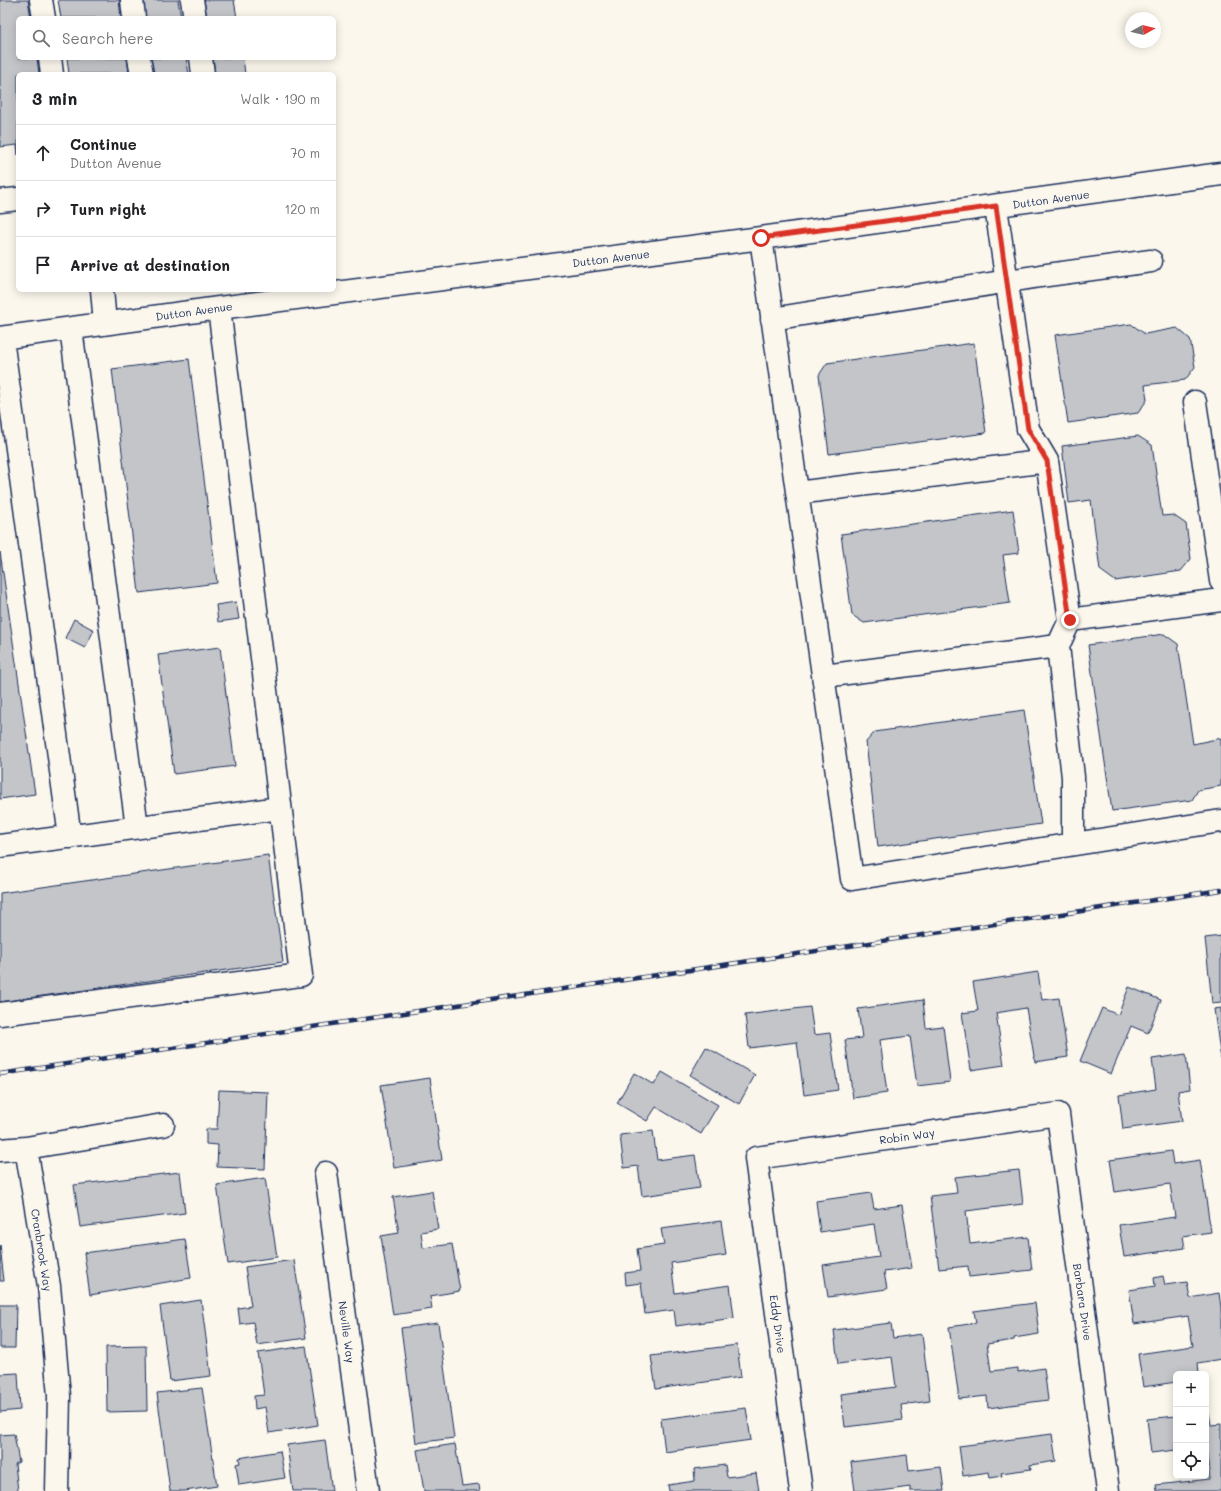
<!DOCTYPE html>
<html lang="en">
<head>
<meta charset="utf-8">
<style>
  :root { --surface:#fff; --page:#f6f6f6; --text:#202124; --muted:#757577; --line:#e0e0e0 }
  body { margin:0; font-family:Mali,sans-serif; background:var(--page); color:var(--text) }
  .controls { position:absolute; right:12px; bottom:12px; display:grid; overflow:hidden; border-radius:6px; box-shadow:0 2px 10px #0003 }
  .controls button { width:36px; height:36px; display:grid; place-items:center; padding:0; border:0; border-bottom:1px solid var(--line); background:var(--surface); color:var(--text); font:20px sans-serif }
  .compass { position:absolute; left:1125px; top:12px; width:36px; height:36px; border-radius:50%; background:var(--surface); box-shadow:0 2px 10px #0003; rotate:82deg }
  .stop { position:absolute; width:12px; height:12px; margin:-9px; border:3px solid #d93025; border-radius:50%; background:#fff }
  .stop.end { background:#d93025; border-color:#fff; box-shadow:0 1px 4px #0008 }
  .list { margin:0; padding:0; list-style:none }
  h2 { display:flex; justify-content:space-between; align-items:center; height:52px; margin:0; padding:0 16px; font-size:17px }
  h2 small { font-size:13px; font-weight:400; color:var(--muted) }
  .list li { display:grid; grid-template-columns:26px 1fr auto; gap:12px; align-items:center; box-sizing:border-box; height:56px; padding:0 16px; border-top:1px solid var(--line) }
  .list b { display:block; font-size:15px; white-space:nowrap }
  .list p { margin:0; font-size:13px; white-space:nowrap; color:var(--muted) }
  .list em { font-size:13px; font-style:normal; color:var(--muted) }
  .icon { flex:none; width:22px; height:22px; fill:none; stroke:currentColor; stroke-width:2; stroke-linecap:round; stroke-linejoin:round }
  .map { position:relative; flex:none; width:1221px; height:1491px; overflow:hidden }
  .search { position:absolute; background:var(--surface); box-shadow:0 2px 10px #0003; left:16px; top:16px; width:320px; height:44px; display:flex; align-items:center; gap:10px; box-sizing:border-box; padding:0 14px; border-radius:6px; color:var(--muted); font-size:15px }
  .panel { position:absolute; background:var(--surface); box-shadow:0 2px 10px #0003; left:16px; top:72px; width:320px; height:220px; border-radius:6px }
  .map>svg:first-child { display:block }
</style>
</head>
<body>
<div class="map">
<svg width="1221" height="1491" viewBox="0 0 1221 1491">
  <rect width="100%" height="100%" fill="#fbf7ec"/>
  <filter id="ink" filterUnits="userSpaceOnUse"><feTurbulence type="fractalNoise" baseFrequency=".025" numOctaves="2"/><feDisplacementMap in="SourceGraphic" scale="8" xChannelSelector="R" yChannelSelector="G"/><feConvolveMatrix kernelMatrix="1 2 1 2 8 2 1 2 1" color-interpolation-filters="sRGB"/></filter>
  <g filter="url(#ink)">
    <path fill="#c3c5c9" stroke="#1b2f5e" d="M 0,0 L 28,0 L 31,18 L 18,18 L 18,58 L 37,58 L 39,74 L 18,74 L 18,155 L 17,145 L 0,147 Z
      M 58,0 L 119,0 L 121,18 L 61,18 Z
      M 142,0 L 178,0 L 181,18 L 145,18 Z
      M 204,0 L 234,0 L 237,18 L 207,18 Z
      M 67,58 L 127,58 L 129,74 L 69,74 Z
      M 151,58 L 186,58 L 189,74 L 153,74 Z
      M 213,58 L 243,58 L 245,74 L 215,74 Z
      M 1131,324 L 1145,334 L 1177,328 L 1190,339 L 1195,367 L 1185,380 L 1145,385 L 1147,400 L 1138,413 L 1068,423 L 1055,335 Z
      M 974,343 L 986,433 L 829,454 L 819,375 L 827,363 Z
      M 189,359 L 217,583 L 139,593 L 112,369 Z
      M 1138,436 L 1152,445 L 1162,516 L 1173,515 L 1186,524 L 1191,559 L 1181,571 L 1115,581 L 1100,570 L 1091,500 L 1069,503 L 1062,446 Z
      M 1013,510 L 1019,553 L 1003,555 L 1010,603 L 864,623 L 852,615 L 841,534 Z
      M 0,552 L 35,794 L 0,799 Z
      M 236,602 L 239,619 L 218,622 L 216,605 Z
      M 74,619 L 94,630 L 85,648 L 65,638 Z
      M 1164,634 L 1178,644 L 1193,744 L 1221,738 L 1221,786 L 1198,790 L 1192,800 L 1112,811 L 1088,645 Z
      M 220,647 L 235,766 L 174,774 L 158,655 Z
      M 1024,710 L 1041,824 L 878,847 L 866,742 L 875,732 Z
      M 268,855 L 283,962 L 0,1002 L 0,893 Z
      M 1221,936 L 1221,1002 L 1212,1003 L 1205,938 Z
      M 1038,972 L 1042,1000 L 1059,998 L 1068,1057 L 1035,1062 L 1026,1008 L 996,1013 L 1004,1065 L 971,1070 L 962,1013 L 978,1011 L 973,982 Z
      M 1129,987 L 1161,1000 L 1148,1033 L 1131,1026 L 1111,1074 L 1080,1061 L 1102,1008 L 1118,1015 Z
      M 923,1000 L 926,1028 L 943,1026 L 950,1082 L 917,1086 L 910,1036 L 880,1040 L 887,1093 L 853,1098 L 845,1040 L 862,1038 L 858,1009 Z
      M 810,1007 L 814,1035 L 830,1033 L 838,1090 L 804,1095 L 797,1042 L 749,1048 L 745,1015 Z
      M 1221,1008 L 1221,1060 L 1214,1009 Z
      M 706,1047 L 755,1075 L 739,1104 L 690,1075 Z
      M 1186,1054 L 1190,1089 L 1178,1091 L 1182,1121 L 1123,1129 L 1119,1095 L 1156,1089 L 1152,1059 Z
      M 662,1072 L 718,1105 L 701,1134 L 656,1107 L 647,1121 L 617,1103 L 634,1073 L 654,1085 Z
      M 430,1078 L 442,1160 L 394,1168 L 381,1085 Z
      M 219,1090 L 268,1092 L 265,1169 L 217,1167 L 218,1145 L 206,1144 L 206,1129 L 217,1129 Z
      M 653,1131 L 657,1160 L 695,1155 L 700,1188 L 642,1196 L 638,1166 L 624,1168 L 620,1135 Z
      M 1171,1151 L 1173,1164 L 1200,1160 L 1211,1232 L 1183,1236 L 1185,1248 L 1124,1257 L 1119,1225 L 1175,1217 L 1170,1184 L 1115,1192 L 1110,1160 Z
      M 1019,1170 L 1023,1204 L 966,1211 L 970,1244 L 1028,1237 L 1032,1270 L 969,1277 L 968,1266 L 939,1269 L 930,1196 L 957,1193 L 955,1177 Z
      M 180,1172 L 185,1213 L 80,1227 L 74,1185 Z
      M 265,1178 L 277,1257 L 228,1264 L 217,1185 Z
      M 432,1191 L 438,1229 L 421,1232 L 423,1248 L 452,1244 L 460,1291 L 430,1296 L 432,1309 L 393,1315 L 381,1236 L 399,1233 L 393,1197 Z
      M 871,1193 L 874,1209 L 902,1205 L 912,1268 L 884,1272 L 887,1289 L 828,1297 L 823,1265 L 879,1257 L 874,1224 L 820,1232 L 816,1201 Z
      M 721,1221 L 726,1255 L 671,1263 L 675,1293 L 730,1285 L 734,1318 L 676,1326 L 674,1310 L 645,1314 L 641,1283 L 626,1285 L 625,1273 L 640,1271 L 637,1249 L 664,1245 L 661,1229 Z
      M 185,1239 L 191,1278 L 90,1295 L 84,1253 Z
      M 0,1245 L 4,1281 L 0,1281 Z
      M 294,1260 L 306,1338 L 257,1345 L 253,1322 L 240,1324 L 238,1308 L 251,1306 L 245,1267 Z
      M 1163,1276 L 1165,1285 L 1187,1282 L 1190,1298 L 1219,1293 L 1221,1308 L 1221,1359 L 1198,1363 L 1199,1374 L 1176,1374 L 1176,1382 L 1143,1387 L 1138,1354 L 1193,1346 L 1188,1316 L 1134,1324 L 1129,1290 L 1155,1286 L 1154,1278 Z
      M 201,1300 L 211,1376 L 170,1381 L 160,1306 Z
      M 1035,1303 L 1039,1334 L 1014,1338 L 1014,1340 L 987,1344 L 991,1371 L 1018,1368 L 1018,1372 L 1044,1368 L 1048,1400 L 988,1408 L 987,1396 L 959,1399 L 949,1327 L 976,1323 L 974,1311 Z
      M 0,1305 L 16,1305 L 15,1348 L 0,1348 Z
      M 438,1323 L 454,1438 L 416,1443 L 401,1328 Z
      M 891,1323 L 893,1338 L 922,1334 L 930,1401 L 901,1405 L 903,1420 L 845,1427 L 841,1394 L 896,1387 L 892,1357 L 838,1364 L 834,1330 Z
      M 737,1345 L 741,1377 L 656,1389 L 651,1356 Z
      M 146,1346 L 147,1411 L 107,1412 L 106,1347 Z
      M 306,1346 L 318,1425 L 269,1433 L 265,1407 L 255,1409 L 254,1396 L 264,1395 L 258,1353 Z
      M 18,1373 L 20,1410 L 0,1412 L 0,1374 Z
      M 202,1388 L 217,1486 L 185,1491 L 170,1491 L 157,1393 Z
      M 746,1408 L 751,1440 L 665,1452 L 661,1419 Z
      M 1206,1413 L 1209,1413 L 1211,1425 L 1221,1424 L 1221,1491 L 1157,1491 L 1156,1485 L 1210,1479 L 1206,1447 Z
      M 1176,1416 L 1176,1450 L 1151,1453 L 1147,1419 Z
      M 14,1434 L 19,1462 L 15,1464 L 18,1491 L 0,1491 L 0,1435 Z
      M 1052,1434 L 1056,1461 L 1030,1465 L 1031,1469 L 1001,1473 L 1002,1476 L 990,1478 L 989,1472 L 963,1476 L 959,1446 Z
      M 325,1440 L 332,1491 L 293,1491 L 287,1445 Z
      M 455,1444 L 462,1486 L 479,1484 L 480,1491 L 424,1491 L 417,1450 Z
      M 280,1451 L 285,1478 L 239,1485 L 236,1464 L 240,1463 L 239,1458 Z
      M 907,1455 L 909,1471 L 941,1467 L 944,1491 L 910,1491 L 910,1487 L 881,1491 L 855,1491 L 851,1462 Z
      M 725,1465 L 727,1477 L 756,1473 L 759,1491 L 669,1491 L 668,1485 L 695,1481 L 694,1469 Z"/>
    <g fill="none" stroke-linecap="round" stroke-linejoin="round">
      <g stroke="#1b2f5e" stroke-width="25">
        <path id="minor" d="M 41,0 L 44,18
          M 132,0 L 134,18
          M 192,0 L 195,18
          M 50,58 L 52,74
          M 139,58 L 142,74
          M 201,58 L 203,74
          M 0,201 L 18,199
          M 996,207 L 1028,429 L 1047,461 L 1070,620 L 1058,646 L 1073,777 L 1073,844
          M 761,238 L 852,879 L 1221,821
          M 102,290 L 105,323
          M 772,319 L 1040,276 L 1151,261
          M 71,329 L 137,827
          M 0,338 L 219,308 L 761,238 L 1221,174
          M 2,339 L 70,837
          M 1195,402 L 1221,581
          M 797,493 L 1047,461
          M 1070,620 L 1221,600
          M 824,676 L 1058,646
          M 0,846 L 280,808
          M 0,1014 L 301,975 L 219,308
          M 0,1150 L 26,1148
          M 326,1173 L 368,1491
          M 57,1491 L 59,1396 L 49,1286 L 26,1148 L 163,1125
          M 801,1491 L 756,1158 L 1058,1114 L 1108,1491"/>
      </g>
      <use href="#minor" stroke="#fbf7ec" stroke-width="22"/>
      <g stroke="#1b2f5e" stroke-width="4.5">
        <path id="rail" d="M 0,1074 L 1221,890"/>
      </g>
      <use href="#rail" stroke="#fbf7ec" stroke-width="3" stroke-dasharray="9" stroke-linecap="butt"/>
    </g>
  </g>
  <g fill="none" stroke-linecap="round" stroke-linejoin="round" filter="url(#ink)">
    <path stroke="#d93025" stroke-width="5" d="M 761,238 L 996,206 L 1028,429 L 1047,461 L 1070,620"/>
  </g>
  <g text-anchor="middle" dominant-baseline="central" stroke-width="3.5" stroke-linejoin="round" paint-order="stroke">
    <g font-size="11" fill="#1b2f5e" stroke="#fbf7ec">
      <text transform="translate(1051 199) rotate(-8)">Dutton Avenue</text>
      <text transform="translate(611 258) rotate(-7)">Dutton Avenue</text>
      <text transform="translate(194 311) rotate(-8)">Dutton Avenue</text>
      <text transform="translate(907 1136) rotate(-8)">Robin Way</text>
      <text transform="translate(42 1250) rotate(81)">Cranbrook Way</text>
      <text transform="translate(1083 1302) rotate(82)">Barbara Drive</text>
      <text transform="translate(778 1324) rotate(82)">Eddy Drive</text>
      <text transform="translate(347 1332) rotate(82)">Neville Way</text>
    </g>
  </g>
</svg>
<div class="controls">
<button>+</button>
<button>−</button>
<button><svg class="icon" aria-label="locate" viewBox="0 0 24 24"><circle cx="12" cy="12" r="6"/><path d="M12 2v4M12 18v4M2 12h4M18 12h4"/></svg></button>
</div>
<svg class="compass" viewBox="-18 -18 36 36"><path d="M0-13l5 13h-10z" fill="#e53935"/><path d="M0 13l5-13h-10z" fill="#757577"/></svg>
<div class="stop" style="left:761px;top:238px"></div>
<div class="stop end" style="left:1070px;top:620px"></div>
<div class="search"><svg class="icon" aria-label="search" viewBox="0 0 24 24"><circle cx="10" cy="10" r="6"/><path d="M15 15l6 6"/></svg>Search here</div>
<section class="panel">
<h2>3 min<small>Walk · 190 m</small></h2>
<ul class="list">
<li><svg class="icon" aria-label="ahead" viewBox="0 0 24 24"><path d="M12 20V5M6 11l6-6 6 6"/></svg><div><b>Continue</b><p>Dutton Avenue</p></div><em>70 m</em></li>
<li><svg class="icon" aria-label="right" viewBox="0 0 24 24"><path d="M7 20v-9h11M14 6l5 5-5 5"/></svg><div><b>Turn right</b></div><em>120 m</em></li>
<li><svg class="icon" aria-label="arrive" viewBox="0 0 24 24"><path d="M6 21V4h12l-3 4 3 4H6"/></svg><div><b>Arrive at destination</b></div></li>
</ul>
</section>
</div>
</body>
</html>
